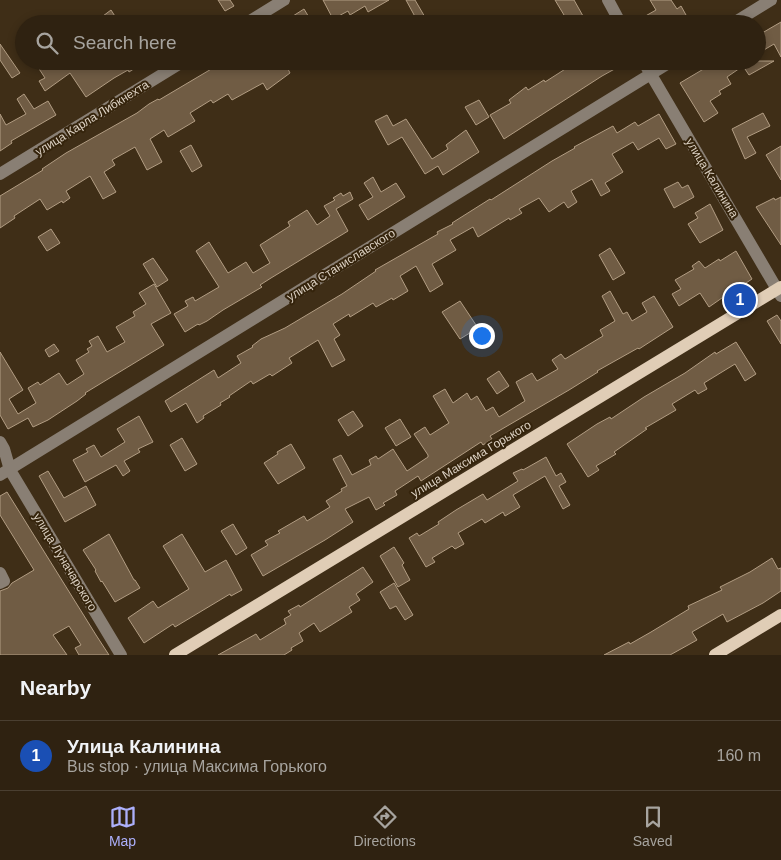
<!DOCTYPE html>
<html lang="en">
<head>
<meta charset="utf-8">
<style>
  :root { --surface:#2f2211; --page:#3b2f1f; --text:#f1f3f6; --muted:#a7a49f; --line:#4a3f31; --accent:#acaffb }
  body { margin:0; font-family:Helvetica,sans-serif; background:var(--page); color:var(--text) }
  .you { position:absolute; left:481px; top:335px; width:18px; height:18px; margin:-12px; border:4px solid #fff; border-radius:50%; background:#1a73e8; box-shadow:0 0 0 8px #1a73e833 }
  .badge { display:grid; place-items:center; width:32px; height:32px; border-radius:50%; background:var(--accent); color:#fff; font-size:16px; font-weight:700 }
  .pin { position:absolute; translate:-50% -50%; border:2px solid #fff; box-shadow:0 1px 5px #0006 }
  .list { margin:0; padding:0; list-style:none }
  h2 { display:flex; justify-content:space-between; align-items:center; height:65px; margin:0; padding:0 20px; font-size:21px }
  h2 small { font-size:16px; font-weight:400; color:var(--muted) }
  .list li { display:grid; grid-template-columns:32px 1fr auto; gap:15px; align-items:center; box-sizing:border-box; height:70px; padding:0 20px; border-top:1px solid var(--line) }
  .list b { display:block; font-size:19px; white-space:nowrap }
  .list p { margin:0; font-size:16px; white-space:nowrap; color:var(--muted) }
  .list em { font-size:16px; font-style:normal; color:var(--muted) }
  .icon { flex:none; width:28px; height:28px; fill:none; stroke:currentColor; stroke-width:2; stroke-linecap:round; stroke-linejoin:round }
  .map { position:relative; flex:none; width:781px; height:655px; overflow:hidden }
  .search { position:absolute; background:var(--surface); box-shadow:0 2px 8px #0003; left:15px; right:15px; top:15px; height:55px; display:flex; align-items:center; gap:12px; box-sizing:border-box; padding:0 18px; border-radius:28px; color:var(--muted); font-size:19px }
  .sheet { height:135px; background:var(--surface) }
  nav { display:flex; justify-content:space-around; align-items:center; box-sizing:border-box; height:70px; border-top:1px solid var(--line); background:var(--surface); font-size:14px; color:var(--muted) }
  nav a { display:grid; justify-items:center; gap:2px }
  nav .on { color:var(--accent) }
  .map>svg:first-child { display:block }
</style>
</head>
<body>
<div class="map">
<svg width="781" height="655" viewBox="0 0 781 655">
  <rect width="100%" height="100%" fill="#3f2e17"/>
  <path fill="#705c44" stroke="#b29d83" d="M 218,0 L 230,0 L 234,6 L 225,11 Z
    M 323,0 L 389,0 L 368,12 L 365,6 L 350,15 L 348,11 L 333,19 Z
    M 406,0 L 415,0 L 429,24 L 419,24 Z
    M 555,0 L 574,0 L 583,16 L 566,24 L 562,16 L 564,15 Z
    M 650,0 L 671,0 L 677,9 L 681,6 L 691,24 L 646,24 L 642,18 L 656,10 Z
    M 304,9 L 313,24 L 280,24 L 293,16 Z
    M 111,10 L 120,24 L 109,24 L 103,16 Z
    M 781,22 L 781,57 L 774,44 L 757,54 L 757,36 Z
    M 0,44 L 20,73 L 12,78 L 0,60 Z
    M 34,61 L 146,61 L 129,72 L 128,70 L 114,78 L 86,97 L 70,73 L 45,91 L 39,81 L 45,78 Z
    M 220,61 L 284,61 L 290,73 L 267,90 L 263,83 L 232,100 L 228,94 L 213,103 L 211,100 L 190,113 L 195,121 L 168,137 L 164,130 L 150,139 L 162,162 L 147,170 L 135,147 L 112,160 L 115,165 L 104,172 L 116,192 L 103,199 L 90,176 L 66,191 L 70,198 L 63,203 L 62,201 L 47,210 L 40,199 L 14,216 L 15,218 L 0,228 L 0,196 L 43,170 L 42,169 L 66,153 L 137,113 L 149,104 L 158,99 L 159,100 L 213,68 L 212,66 Z
    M 567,61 L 629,61 L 602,76 L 504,139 L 490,115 L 511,103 L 509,100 L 526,87 L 528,90 L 544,80 L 545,82 L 570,66 Z
    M 717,61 L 774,61 L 749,75 L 743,66 L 727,77 L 731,84 L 719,91 L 721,94 L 710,101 L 718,113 L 704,122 L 680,83 Z
    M 24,94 L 34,109 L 48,101 L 56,115 L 11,141 L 12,143 L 0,151 L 0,114 L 6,125 L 26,114 L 17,99 Z
    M 479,100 L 489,117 L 476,125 L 465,107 Z
    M 763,113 L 770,126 L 747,137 L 756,153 L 745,159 L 732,129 Z
    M 659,114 L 676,144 L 666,149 L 659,138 L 638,150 L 633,142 L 612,154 L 623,172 L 605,183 L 610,191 L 601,196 L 592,179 L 571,191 L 577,202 L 568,208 L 564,202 L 549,212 L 539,198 L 519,209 L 522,213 L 510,220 L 509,218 L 478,237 L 473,227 L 450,240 L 456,250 L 432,264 L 443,284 L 430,292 L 416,266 L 400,276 L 408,291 L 393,300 L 392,298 L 376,307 L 373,303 L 350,317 L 349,314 L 333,324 L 340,335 L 334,339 L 345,360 L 332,367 L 318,340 L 289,358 L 292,363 L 272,376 L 270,374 L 253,384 L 251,381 L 229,396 L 230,397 L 220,403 L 221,405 L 203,416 L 204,418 L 197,423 L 186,403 L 171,412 L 165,401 L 214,370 L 218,378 L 241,363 L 237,356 L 253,347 L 252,346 L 261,339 L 285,328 L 342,294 L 376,271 L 375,270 L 438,234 L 437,232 L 453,224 L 452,223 L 490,199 L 491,200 L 552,161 L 575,148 L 574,147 L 613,126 L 617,133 L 635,122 L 638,126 Z
    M 387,115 L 393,126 L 406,119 L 432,159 L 448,149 L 446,145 L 466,130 L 479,152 L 443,175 L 438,166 L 425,174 L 402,137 L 388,145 L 375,121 Z
    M 191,145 L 202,166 L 192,172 L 180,151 Z
    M 781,146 L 781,180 L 766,155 Z
    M 373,177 L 381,192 L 396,183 L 405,197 L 368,220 L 359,205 L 373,197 L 364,183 Z
    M 678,182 L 682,188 L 688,185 L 694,197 L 674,208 L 664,189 Z
    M 350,192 L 353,199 L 336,209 L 348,231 L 271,278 L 260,285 L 262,287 L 223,310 L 207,321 L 199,325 L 198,324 L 185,332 L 174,314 L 188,306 L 185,301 L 193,297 L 195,301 L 219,287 L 196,251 L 209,242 L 228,273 L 246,262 L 253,273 L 270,263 L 260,245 L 290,226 L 288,222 L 307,210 L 317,225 L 330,216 L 324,206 L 335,200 L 333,198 L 341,193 L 343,196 Z
    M 781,197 L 781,245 L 756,207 L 774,198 L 775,200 Z
    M 710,204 L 723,230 L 700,243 L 688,224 L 698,218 L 695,213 Z
    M 51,229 L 60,243 L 47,251 L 38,237 Z
    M 610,248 L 625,273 L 613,280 L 599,255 Z
    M 736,251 L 752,279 L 743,285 L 742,284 L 709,307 L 700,293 L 679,306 L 672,294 L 681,289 L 675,280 L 694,269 L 692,266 L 699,261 L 705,268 L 719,259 L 720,261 Z
    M 153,258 L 168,280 L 157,287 L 143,264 Z
    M 154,284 L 171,313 L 151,324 L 164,345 L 85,393 L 86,394 L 77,401 L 48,420 L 33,427 L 28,418 L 8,429 L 0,415 L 0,352 L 23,390 L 9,399 L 18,414 L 36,403 L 28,388 L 38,382 L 40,385 L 59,373 L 67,385 L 84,374 L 76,360 L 89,352 L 87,349 L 92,346 L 89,341 L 98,336 L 107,352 L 125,342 L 116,327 L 135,316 L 133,312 L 146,304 L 139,293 Z
    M 610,291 L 623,314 L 627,312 L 632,321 L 647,312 L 642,303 L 654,296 L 673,327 L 639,349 L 638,348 L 597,371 L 598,372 L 569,390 L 490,436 L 492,439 L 483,445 L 481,442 L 421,481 L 418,476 L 395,491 L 397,495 L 383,503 L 385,505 L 376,510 L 369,497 L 345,509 L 353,522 L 325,540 L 263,576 L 251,555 L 268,545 L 265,541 L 280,533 L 278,531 L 304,516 L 307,521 L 330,507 L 326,501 L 342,491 L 341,489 L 347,486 L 333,459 L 341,455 L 352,475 L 371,465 L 369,460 L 376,456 L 378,459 L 393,449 L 407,471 L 428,457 L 428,455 L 414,434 L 425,427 L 430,435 L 449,423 L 433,396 L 445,389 L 453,403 L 467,393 L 471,400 L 477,396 L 486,411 L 493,407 L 499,417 L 525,401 L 516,382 L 532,373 L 537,381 L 558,369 L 552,360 L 561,354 L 565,359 L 603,336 L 600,330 L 615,321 L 602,296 Z
    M 460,301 L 478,328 L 460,339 L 442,312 Z
    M 777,315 L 781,321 L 781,344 L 767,321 Z
    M 736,342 L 756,374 L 745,381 L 735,364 L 704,383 L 707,389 L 698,394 L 695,390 L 672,404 L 676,410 L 645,428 L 647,429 L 614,452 L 616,454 L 596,466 L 599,470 L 588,477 L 567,444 L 597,424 L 610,417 L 611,419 L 644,397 L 685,373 L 715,352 L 716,354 Z
    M 54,344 L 59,351 L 49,357 L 45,350 Z
    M 499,371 L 509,386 L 497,394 L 487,379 Z
    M 353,411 L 363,426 L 348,436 L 338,420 Z
    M 139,416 L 153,442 L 138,449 L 140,452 L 124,461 L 130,471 L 123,476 L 116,465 L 85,482 L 73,460 L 88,452 L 86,449 L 94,445 L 101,457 L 125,442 L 117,429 Z
    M 400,419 L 411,437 L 396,446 L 385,428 Z
    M 182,438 L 197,464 L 185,471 L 170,445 Z
    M 291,444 L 305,468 L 278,484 L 264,463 L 278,454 L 277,452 Z
    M 546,457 L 556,476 L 561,473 L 566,482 L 559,486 L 570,505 L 563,509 L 545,476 L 513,495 L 520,507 L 505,516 L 503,512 L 485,523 L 482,519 L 458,533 L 464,544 L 455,549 L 452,546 L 432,558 L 435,562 L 426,567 L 409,538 L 417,533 L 419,536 L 439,524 L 438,522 L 456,510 L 483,494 L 487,500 L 518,481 L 513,473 L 522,469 L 523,470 Z
    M 48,471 L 64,498 L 86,486 L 96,505 L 65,522 L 39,476 Z
    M 7,492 L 96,635 L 109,655 L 79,655 L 75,648 L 81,645 L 69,626 L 53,635 L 67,655 L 0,655 L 0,591 L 8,588 L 12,583 L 34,570 L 0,515 L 0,496 Z
    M 233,524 L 247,548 L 236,555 L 221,531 Z
    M 109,534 L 134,580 L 135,580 L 140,588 L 115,602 L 102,581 L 101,582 L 95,571 L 96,570 L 83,550 Z
    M 182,534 L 205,572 L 226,560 L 242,590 L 231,596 L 230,594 L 175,627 L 173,624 L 144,643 L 128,618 L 153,601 L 158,608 L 189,589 L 163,546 Z
    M 394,547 L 404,563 L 402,565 L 410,580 L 398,587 L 380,556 Z
    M 772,558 L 778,569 L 781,568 L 781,591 L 763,603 L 727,622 L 723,614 L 692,632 L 697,640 L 670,655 L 604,655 L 629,642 L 630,644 L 651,632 L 689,609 L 688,606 L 722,590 L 720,587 L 750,572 Z
    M 363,567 L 373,582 L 356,594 L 360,600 L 349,607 L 352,612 L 320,632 L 314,623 L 299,633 L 303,641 L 291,648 L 292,650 L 284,655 L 218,655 L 256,634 L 260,640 L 286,624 L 284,619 L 291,615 L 288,611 L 299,605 L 300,607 Z
    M 394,583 L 413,615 L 405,620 L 396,606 L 390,609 L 380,592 Z"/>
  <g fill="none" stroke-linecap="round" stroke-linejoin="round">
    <path stroke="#897f74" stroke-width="12" d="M 608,0 L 621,24
      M 245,24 L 284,0
      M 732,24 L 771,0
      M 643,61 L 781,296
      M 0,174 L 184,61
      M 0,442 L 4,449 L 10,470 L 121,655
      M 0,475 L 672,61
      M 0,573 L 4,581 L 0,583"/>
    <path stroke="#e0cdb6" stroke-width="12" d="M 175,655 L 781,287
      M 715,655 L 781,615"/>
  </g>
  <g text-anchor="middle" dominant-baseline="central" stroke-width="4" stroke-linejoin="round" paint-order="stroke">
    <g font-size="12" fill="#dcd1c3" stroke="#35240c">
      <text transform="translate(92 118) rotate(-32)">улица Карла Либкнехта</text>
      <text transform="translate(712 178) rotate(59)">улица Калинина</text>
      <text transform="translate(341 265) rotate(-32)">улица Станиславского</text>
      <text transform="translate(471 459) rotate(-31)">улица Максима Горького</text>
      <text transform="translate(65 562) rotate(59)">улица Луначарского</text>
    </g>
  </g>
</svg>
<div class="you"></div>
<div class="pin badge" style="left:740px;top:300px;background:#1a4fb4">1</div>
<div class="search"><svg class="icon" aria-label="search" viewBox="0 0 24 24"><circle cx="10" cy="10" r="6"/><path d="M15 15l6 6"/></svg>Search here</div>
</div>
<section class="sheet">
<h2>Nearby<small></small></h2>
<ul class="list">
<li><span class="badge" style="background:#1a4fb4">1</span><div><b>Улица Калинина</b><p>Bus stop · улица Максима Горького</p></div><em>160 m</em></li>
</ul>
</section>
<nav>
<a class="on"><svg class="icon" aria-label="map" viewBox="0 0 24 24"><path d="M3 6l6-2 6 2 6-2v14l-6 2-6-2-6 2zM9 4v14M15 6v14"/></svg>Map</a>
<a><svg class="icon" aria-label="directions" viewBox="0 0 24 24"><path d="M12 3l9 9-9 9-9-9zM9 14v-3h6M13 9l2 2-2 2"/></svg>Directions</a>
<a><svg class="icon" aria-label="saved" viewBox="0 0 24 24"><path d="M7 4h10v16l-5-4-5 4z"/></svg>Saved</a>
</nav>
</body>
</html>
